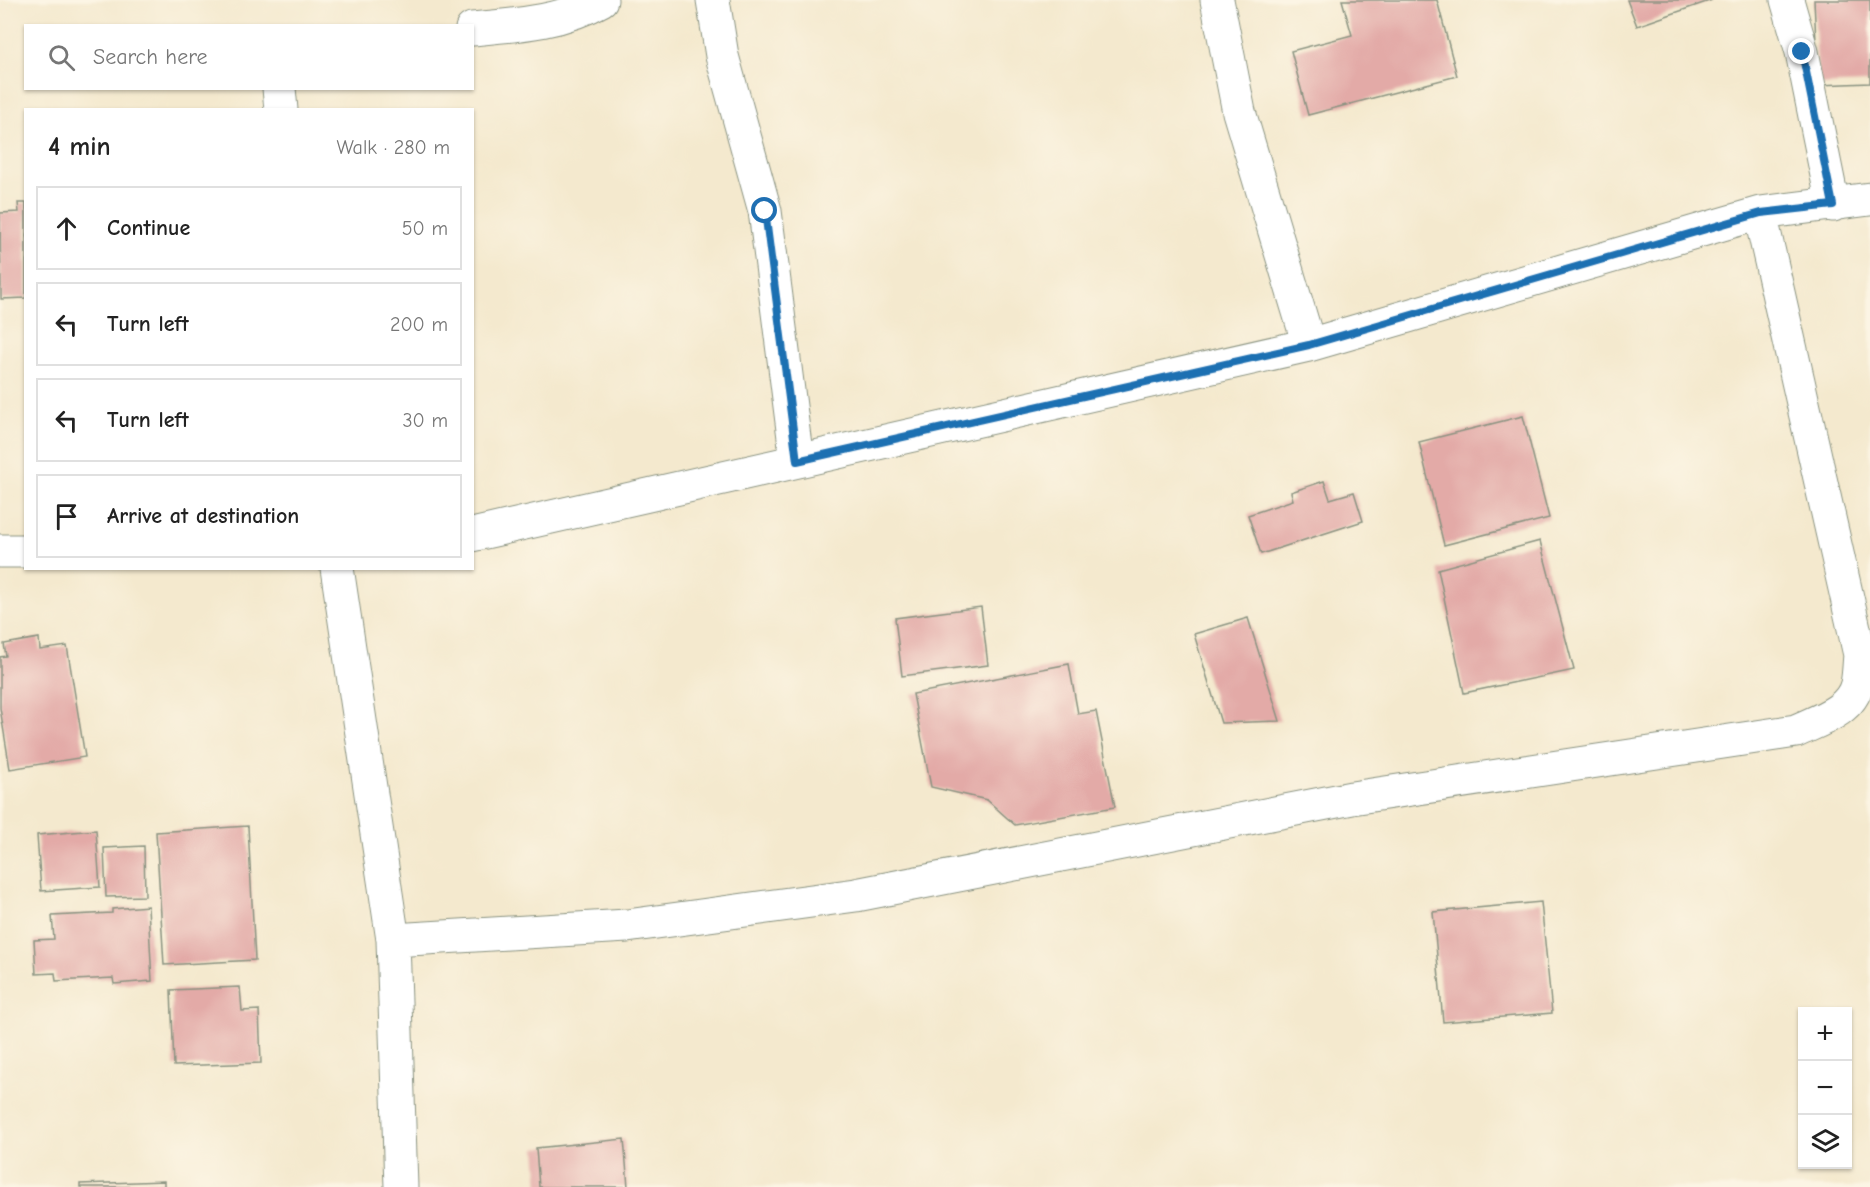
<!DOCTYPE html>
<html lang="en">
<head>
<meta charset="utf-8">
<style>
  :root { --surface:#fff; --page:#f2f2f2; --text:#222; --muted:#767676; --line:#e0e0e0 }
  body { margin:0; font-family:"Comic Neue",sans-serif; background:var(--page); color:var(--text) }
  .controls { position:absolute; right:18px; bottom:18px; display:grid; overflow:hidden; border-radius:0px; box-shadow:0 2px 4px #0004 }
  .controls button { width:54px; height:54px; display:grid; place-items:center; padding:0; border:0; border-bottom:2px solid var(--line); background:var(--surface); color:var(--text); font:30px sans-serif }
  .stop { position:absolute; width:18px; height:18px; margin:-14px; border:4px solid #1f6fb2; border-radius:50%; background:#fff }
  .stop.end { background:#1f6fb2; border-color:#fff; box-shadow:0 2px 6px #0008 }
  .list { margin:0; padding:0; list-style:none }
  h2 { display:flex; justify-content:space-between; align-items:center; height:78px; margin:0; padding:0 24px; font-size:26px }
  h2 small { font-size:20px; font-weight:400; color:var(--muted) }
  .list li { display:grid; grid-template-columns:39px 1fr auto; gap:18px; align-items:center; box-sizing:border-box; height:84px; margin:0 12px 12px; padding:0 12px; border:2px solid var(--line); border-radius:0px }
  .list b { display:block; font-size:22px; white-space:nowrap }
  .list em { font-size:20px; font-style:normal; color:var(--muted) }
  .icon { flex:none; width:33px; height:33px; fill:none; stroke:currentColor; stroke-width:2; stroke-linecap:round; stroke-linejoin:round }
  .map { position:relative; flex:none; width:1870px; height:1187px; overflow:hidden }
  .search { position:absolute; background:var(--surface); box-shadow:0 2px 4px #0004; left:24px; top:24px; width:450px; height:66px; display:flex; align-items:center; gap:15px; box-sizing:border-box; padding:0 21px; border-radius:0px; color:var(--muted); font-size:22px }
  .panel { position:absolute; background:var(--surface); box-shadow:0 2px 4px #0004; left:24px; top:108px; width:450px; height:462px; border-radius:0px }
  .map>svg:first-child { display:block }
</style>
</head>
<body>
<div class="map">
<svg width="1870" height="1187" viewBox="0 0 1870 1187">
  <rect width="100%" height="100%" fill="#fcf5e5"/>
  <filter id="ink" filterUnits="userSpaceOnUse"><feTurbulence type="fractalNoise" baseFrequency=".0167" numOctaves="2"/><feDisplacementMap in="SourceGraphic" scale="12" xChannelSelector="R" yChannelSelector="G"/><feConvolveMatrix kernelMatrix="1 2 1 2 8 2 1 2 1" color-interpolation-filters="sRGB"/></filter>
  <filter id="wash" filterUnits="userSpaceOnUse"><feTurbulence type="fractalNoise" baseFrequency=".008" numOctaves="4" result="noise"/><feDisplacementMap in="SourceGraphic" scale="24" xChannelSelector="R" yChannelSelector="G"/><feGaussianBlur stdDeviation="1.35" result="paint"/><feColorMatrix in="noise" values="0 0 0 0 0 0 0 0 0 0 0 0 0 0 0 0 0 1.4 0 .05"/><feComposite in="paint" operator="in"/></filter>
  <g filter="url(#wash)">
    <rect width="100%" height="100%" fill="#f4e9ce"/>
    <g id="blocks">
      <path fill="#e3aaa7" d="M 1342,0 L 1437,0 L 1457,76 L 1308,115 L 1291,51 L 1352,35 Z
        M 1627,0 L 1712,0 L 1637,26 Z
        M 1814,0 L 1870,0 L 1870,83 L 1818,85 Z
        M 18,203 L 26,203 L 26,298 L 1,299 L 0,213 L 19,212 Z
        M 1523,416 L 1549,518 L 1444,545 L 1419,442 Z
        M 1324,481 L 1330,499 L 1354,492 L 1363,521 L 1261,554 L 1248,515 L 1293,500 L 1291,492 Z
        M 1540,541 L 1574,670 L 1464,693 L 1438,569 Z
        M 981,607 L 988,665 L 902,676 L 895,618 Z
        M 1248,618 L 1280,721 L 1221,723 L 1194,634 Z
        M 39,638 L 40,650 L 67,646 L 85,757 L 10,769 L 0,708 L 0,657 L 6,656 L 4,644 Z
        M 1069,664 L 1078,714 L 1096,711 L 1115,807 L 1015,825 L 987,800 L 931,787 L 913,694 Z
        M 248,826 L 255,960 L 164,965 L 156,832 Z
        M 96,830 L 100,887 L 41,891 L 37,835 Z
        M 144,846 L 145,896 L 106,897 L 104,848 Z
        M 1541,902 L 1552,1013 L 1443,1022 L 1433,912 Z
        M 148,906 L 152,981 L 114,984 L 113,978 L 56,981 L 55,973 L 36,974 L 34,940 L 54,939 L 52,916 L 112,913 L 112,909 Z
        M 240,987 L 242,1011 L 259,1010 L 261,1063 L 174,1066 L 171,990 Z
        M 624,1139 L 628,1187 L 539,1187 L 536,1148 Z
        M 164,1181 L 164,1187 L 80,1187 L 80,1184 Z"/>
    </g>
  </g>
  <g filter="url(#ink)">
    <use href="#blocks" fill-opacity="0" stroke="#8a9381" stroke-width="1.5"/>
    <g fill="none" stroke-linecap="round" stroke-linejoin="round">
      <g stroke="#8a9381" stroke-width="35">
        <path id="street" d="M 713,0 L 722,56 L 765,211 L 797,461
          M 1217,0 L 1239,112 L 1309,345
          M 1787,0 L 1802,52 L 1833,205
          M 472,29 C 516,25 563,22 601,0
          M 279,88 L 281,110
          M 472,535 L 1309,345 L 1760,213 L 1870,199
          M 0,551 L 26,551
          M 337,568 L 393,940 L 401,1187
          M 393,940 L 627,926 L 856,895 L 1352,798 L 1796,731 C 1819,720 1851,711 1857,684 C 1859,675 1859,664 1860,655 L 1760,213"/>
      </g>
      <use href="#street" stroke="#fff" stroke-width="33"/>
    </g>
  </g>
  <g fill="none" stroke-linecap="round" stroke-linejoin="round" filter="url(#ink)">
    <path stroke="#1f6fb2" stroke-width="8" d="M 765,211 L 797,461 L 1309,345 L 1761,213 L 1833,205 L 1802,52"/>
  </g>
</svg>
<div class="controls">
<button>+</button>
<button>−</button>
<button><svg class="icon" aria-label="layers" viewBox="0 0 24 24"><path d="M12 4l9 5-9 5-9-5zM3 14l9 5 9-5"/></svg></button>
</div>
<div class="stop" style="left:765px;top:211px"></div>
<div class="stop end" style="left:1802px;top:52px"></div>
<div class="search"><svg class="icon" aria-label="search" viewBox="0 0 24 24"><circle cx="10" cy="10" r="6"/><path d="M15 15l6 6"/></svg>Search here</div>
<section class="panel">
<h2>4 min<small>Walk · 280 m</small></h2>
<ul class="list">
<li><svg class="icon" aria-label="ahead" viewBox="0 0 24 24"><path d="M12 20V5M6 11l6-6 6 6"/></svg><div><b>Continue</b></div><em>50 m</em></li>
<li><svg class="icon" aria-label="left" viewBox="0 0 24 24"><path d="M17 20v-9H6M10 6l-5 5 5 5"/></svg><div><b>Turn left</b></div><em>200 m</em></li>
<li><svg class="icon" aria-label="left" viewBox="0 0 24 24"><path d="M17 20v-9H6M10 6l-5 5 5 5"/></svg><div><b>Turn left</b></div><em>30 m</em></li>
<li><svg class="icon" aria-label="arrive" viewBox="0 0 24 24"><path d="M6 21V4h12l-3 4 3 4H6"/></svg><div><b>Arrive at destination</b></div></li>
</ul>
</section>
</div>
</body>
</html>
